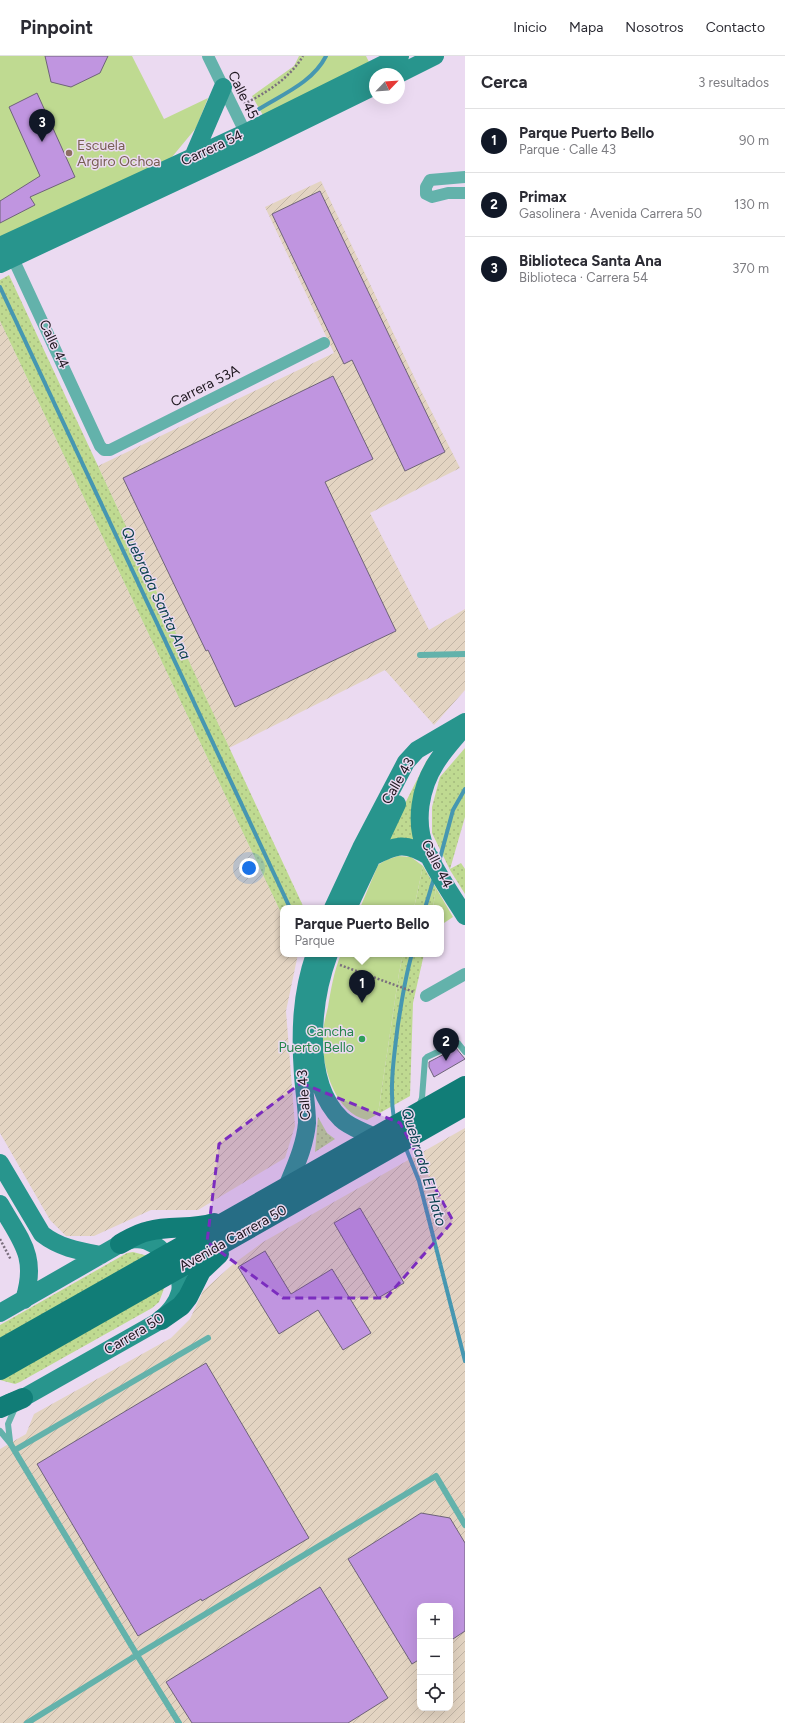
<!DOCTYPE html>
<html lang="es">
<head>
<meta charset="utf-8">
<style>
  :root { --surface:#fff; --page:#f7f7f7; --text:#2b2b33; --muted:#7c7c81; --line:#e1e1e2; --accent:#111827 }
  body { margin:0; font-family:Figtree,sans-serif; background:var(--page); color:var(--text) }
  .controls { position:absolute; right:12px; bottom:12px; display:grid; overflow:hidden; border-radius:8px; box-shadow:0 4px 16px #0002 }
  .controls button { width:36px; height:36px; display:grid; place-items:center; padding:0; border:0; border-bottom:1px solid var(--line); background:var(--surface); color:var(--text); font:20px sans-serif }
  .compass { position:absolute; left:369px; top:12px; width:36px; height:36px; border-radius:50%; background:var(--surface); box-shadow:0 4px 16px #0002; rotate:65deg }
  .you { position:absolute; left:249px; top:812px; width:14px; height:14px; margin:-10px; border:3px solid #fff; border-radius:50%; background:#1a73e8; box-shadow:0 0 0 6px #1a73e833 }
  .badge { display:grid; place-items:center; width:26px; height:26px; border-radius:50%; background:var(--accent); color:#fff; font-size:13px; font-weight:700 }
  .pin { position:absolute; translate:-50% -33px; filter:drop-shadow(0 1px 2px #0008) }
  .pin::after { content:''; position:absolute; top:21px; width:14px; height:12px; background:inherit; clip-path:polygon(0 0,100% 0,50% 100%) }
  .popup { position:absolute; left:280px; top:849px; width:164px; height:52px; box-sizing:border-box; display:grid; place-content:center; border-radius:8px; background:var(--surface); filter:drop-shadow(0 1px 3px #0005); font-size:13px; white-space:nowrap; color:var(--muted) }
  .popup b { font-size:15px; color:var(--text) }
  .popup::after { content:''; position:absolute; left:50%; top:100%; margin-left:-8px; border:8px solid transparent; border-top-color:var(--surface) }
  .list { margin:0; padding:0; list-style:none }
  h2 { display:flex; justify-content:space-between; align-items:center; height:52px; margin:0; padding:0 16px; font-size:17px }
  h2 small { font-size:13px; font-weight:400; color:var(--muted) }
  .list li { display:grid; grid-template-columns:26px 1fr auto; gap:12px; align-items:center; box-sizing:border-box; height:64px; padding:0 16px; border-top:1px solid var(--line) }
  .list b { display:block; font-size:15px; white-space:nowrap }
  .list p { margin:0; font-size:13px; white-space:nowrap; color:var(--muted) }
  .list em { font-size:13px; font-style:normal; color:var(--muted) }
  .icon { flex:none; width:22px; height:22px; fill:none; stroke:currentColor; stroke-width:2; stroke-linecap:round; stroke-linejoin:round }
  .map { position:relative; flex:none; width:465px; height:1667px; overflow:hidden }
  header { display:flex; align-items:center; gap:24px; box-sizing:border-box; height:56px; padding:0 20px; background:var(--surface); border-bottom:1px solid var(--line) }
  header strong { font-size:19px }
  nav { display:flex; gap:22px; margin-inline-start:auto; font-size:14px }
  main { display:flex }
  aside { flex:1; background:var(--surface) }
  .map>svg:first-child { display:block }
</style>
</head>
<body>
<header>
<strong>Pinpoint</strong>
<nav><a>Inicio</a><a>Mapa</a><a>Nosotros</a><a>Contacto</a></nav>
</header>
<main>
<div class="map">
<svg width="465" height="1667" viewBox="0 0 465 1667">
  <defs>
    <pattern id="industrial-furrows" width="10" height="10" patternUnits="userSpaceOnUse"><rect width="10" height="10" fill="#e3d4c2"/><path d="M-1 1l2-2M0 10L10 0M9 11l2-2" fill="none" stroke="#c2b5a6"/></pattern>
    <pattern id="grass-dots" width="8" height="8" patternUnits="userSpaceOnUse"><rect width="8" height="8" fill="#bfda91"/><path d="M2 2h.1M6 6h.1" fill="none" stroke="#a4ba7d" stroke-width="1.8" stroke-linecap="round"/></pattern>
  </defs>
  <rect width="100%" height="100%" fill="#ebdaf1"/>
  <path fill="url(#industrial-furrows)" fill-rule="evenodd" d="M 321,125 L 417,327 L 460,412 L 370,457 L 429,574 L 465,553 L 465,634 L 434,669 L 385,614 L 229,692 L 98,410 L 334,297 L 265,151 Z
    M 0,265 L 283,861 L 283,898 L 298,898 L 286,955 L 295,1070 L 285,1102 L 198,1154 L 151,1154 L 94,1180 L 66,1180 L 50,1164 L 0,1077 Z
    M 465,1072 L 465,1667 L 0,1667 L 0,1393 L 26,1378 L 34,1358 L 171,1282 L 190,1263 L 203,1235 L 232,1209 L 263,1186 ZM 420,1550 L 450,1550 L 450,1652 L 420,1652 Z"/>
  <path fill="url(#grass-dots)" d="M 9,219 L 304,852 L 283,852 L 283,861 L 0,265 L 0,224 Z
    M 440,689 L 420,792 L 387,783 L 427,704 Z
    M 465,692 L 465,761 L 450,813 L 461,807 L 465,813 L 465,838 L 450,814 L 432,777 L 432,751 L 440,721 Z
    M 423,810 L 436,832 L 433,852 L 414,852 Z
    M 403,898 L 424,898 L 413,947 L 410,1040 L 378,1058 L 399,917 Z
    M 318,1061 L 327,1077 L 335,1083 L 315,1096 Z
    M 133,1196 L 148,1200 L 0,1284 L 0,1269 L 127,1197 Z
    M 165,1230 L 159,1246 L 152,1252 L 20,1326 L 15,1328 L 0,1324 Z"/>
  <path fill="#bfda91" d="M 0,0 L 132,0 L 164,63 L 208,42 L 196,72 L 167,107 L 0,183 Z
    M 299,0 L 366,0 L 371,10 L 264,61 L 252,40 L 294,10 Z
    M 398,800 L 411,801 L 423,810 L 414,852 L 360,852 L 378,809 L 386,804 Z
    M 436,832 L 453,861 L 441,869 L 441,852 L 433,852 Z
    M 341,898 L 403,898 L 399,917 L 378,1058 L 367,1064 C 333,1057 320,1005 323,975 C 324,967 326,959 328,951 C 331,933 334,915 341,898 Z"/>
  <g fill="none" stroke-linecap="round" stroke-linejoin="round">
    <path stroke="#4697b1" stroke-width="4" d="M 259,53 C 283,38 313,26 326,0
      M 0,231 L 290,852
      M 439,806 L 453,754 L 465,733
      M 425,852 L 434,822
      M 394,1064 C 389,1032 394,1000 398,968 C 402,944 405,921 412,898
      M 405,1090 L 419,1125 L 465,1305"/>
  </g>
  <path fill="#c095e0" stroke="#6e6378" d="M 45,0 L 108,0 L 100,17 L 71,31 L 51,26 Z
    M 37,37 L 75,121 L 30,141 L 35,149 L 0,167 L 0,145 L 40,120 L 9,51 Z
    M 320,135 L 445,396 L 405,415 L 352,304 L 344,308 L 272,158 Z
    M 333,320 L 373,403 L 325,426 L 396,575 L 235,651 L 208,594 L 206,595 L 123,422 Z
    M 456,992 L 465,1003 L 434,1021 L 429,1011 L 429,1006 Z
    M 360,1152 L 404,1227 L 378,1242 L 334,1167 Z
    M 265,1195 L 291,1238 L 332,1213 L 371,1277 L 343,1294 L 318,1254 L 279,1278 L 238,1211 Z
    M 206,1307 L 309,1482 L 202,1545 L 201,1543 L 138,1580 L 37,1408 Z
    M 421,1457 L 450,1462 L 465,1487 L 465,1575 L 450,1585 L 450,1550 L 420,1550 L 420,1603 L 412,1608 L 348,1503 Z
    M 320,1531 L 388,1642 L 348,1667 L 192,1667 L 166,1626 Z"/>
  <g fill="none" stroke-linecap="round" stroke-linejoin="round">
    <path stroke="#7a6f7d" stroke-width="2.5" stroke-dasharray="2 2" stroke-linecap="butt" d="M 244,48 C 266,37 290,22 303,0
      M 340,909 L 414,936
      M 0,1183 L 11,1204"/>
    <path stroke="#63b2ab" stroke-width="6" d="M 420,599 L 465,598
      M 419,1050 L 422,1042 L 425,1003 L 427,1001 L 457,987 L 458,987 L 465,996
      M 0,1375 L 10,1387 L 137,1599 L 436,1420 L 465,1469
      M 10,1385 L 8,1368 L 15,1352
      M 15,1394 L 208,1282
      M 27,1667 L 137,1599 L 179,1667"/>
    <path stroke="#63b2ab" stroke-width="12" d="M 208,0 L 248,82
      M 465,121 L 430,124 L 426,131 L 426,138 L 432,141 L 448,137 L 465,137
      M 10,196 L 100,390 L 104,394 L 110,394 L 324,287
      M 426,940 L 465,918"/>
    <path stroke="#28958d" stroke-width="18" d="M 399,18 L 435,0
      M 193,101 L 223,31
      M 0,190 L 245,77 L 400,0
      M 0,208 L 252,90 L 375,30
      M 464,671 C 455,683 444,694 436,707 C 420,732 414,766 426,794 C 436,817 452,839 465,860
      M 372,801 C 396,789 405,785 430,801
      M 333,852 L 361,792 L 406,706 L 417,694 L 465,666
      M 348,852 L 397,748
      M 329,898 C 312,944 302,1025 341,1063 C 349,1071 365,1076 376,1082
      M 0,1107 L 42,1178 C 60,1192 79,1195 101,1199
      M 287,1131 C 295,1111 305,1090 307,1067 C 307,1051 304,1035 303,1019 C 300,977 301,938 315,898
      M 0,1148 C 21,1185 38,1200 24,1244
      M 0,1257 L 120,1188 C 129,1184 137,1181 147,1185 C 164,1191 184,1218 180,1236 C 177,1248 169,1256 161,1264 L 23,1342 L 9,1347"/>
    <path stroke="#117d77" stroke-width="20" d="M 120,1188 C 129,1183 138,1177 149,1175 C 170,1169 193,1174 214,1167
      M 161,1264 L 181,1250 L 188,1241 L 201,1215 L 219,1198
      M 0,1293 L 465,1030
      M 0,1314 L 465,1050
      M 0,1352 L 23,1342"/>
  </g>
  <path fill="#7b2cbf" fill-opacity="0.2" stroke="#7b2cbf" stroke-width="3" stroke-dasharray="8 5" stroke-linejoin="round" d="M 301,1027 L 400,1067 L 453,1165 L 386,1242 L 283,1242 L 207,1186 L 219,1088 Z"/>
  <circle fill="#8d6e63" stroke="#ebdaf1" stroke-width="1.5" cx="69" cy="97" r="4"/>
  <circle fill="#2e9e5b" stroke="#ebdaf1" stroke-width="1.5" cx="362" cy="983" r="4"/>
  <g text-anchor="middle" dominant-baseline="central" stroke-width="3" stroke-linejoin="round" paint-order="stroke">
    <g font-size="14" fill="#1d161e" stroke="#ebdaf1">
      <text transform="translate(243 39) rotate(64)">Calle 45</text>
      <text transform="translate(212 92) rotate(-25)">Carrera 54</text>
      <text transform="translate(54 288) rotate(65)">Calle 44</text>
      <text transform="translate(205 330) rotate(-27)">Carrera 53A</text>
      <text transform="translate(398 725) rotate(-60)">Calle 43</text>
      <text transform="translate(437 808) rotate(63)">Calle 44</text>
      <text transform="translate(304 1039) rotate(-94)">Calle 43</text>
      <text transform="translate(233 1182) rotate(-29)">Avenida Carrera 50</text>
      <text transform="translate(134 1278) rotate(-31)">Carrera 50</text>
    </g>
    <g font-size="14" fill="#785e54" stroke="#ebdaf1" text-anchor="start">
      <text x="77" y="89">Escuela<tspan x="77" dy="16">Argiro Ochoa</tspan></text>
    </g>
    <g font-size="14" fill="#27864d" stroke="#ebdaf1" text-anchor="end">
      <text x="354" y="975">Cancha<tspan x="354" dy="16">Puerto Bello</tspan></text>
    </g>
    <g font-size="15" font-style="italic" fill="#0a404e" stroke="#ebdaf1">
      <text transform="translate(156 537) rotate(65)">Quebrada Santa Ana</text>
      <text transform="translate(424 1111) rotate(73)">Quebrada El Hato</text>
    </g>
  </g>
</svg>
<div class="controls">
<button>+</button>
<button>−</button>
<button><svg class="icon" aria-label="locate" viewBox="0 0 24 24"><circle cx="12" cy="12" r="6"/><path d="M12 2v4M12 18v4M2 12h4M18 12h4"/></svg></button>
</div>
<svg class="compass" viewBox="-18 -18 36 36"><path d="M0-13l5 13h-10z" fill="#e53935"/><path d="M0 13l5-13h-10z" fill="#7c7c81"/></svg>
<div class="you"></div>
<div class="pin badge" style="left:362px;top:947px">1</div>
<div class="popup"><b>Parque Puerto Bello</b>Parque</div>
<div class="pin badge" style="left:446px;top:1005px">2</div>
<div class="pin badge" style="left:42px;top:86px">3</div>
</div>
<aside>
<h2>Cerca<small>3 resultados</small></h2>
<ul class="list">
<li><span class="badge">1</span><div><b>Parque Puerto Bello</b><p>Parque · Calle 43</p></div><em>90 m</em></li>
<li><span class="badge">2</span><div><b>Primax</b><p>Gasolinera · Avenida Carrera 50</p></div><em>130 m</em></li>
<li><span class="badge">3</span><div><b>Biblioteca Santa Ana</b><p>Biblioteca · Carrera 54</p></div><em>370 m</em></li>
</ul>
</aside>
</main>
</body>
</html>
